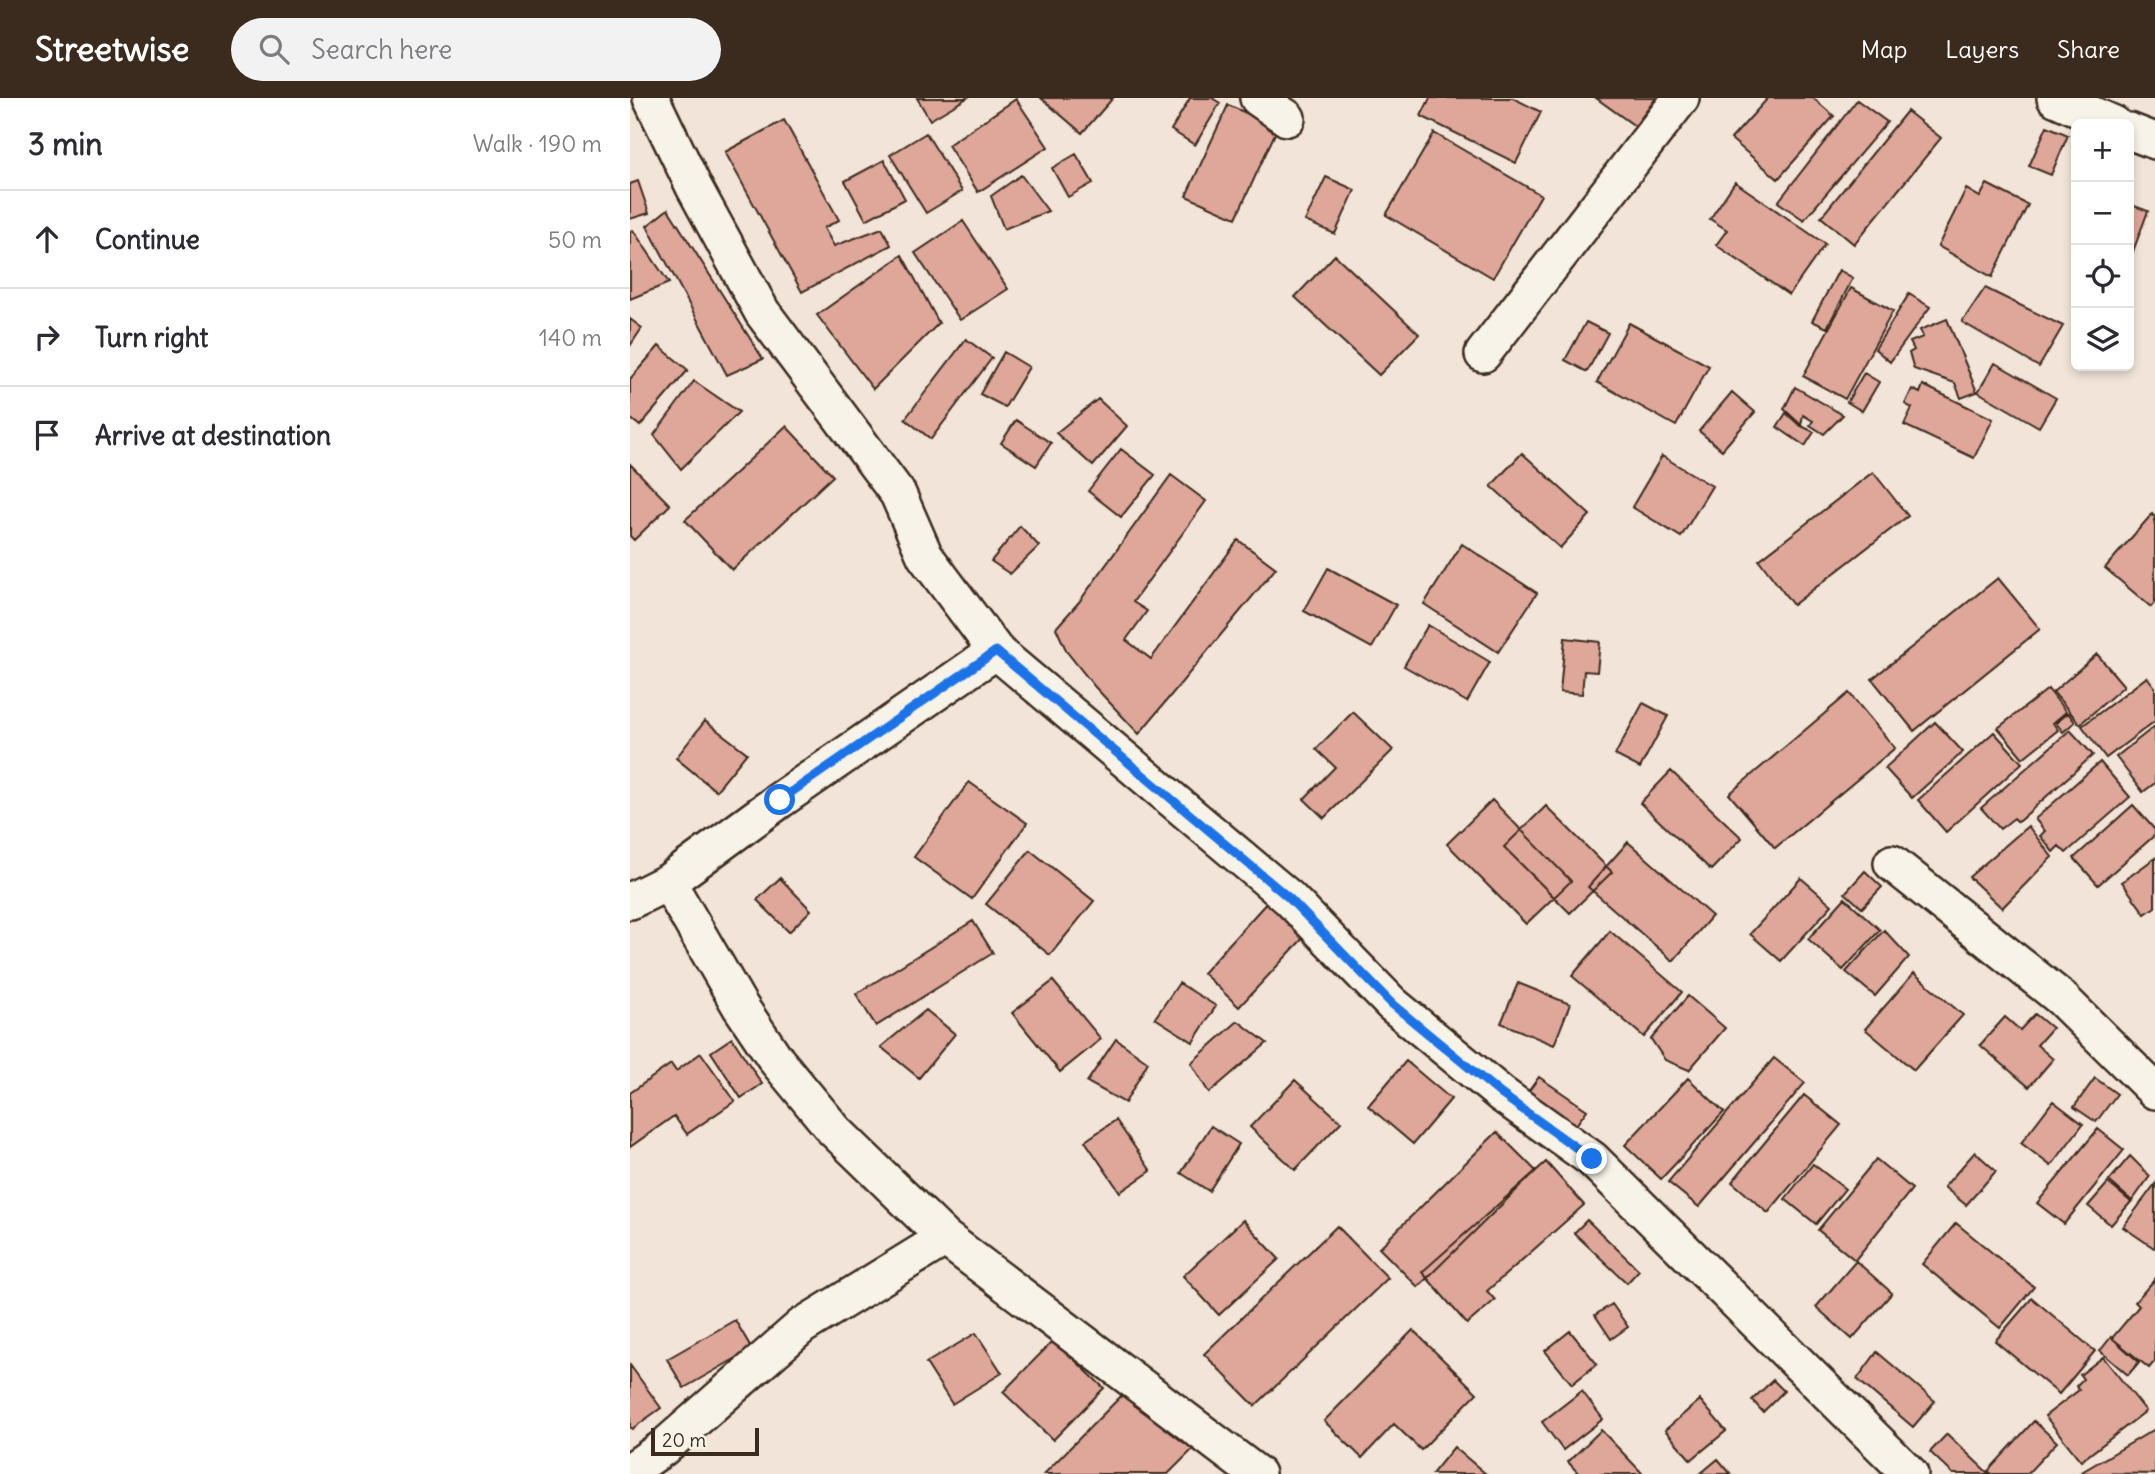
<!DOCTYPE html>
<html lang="en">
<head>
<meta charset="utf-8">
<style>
  :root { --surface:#fff; --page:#f2f2f3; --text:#2b2b33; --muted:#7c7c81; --line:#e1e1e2; --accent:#3b2a1e }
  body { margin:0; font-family:Delius,sans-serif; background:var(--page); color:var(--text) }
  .controls { position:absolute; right:21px; top:21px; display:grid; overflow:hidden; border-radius:10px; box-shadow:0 4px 10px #0003 }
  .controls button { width:63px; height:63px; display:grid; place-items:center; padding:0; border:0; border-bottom:2px solid var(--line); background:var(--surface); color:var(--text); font:35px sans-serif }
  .scale { position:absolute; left:21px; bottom:18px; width:108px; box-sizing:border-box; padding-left:7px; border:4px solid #3b2a1e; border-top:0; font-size:19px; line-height:24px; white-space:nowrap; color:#3b2a1e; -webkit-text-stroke:5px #f7f3e8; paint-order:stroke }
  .stop { position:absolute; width:21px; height:21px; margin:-16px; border:5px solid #1a73e8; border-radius:50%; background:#fff }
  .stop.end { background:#1a73e8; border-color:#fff; box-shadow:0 2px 7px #0008 }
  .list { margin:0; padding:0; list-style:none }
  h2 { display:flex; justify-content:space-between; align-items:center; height:91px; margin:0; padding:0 28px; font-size:30px }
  h2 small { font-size:23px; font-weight:400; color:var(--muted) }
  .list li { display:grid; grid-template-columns:46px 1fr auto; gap:21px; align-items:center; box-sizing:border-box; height:98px; padding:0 28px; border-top:2px solid var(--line) }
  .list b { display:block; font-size:26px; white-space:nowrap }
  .list em { font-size:23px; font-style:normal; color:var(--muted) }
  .icon { flex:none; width:38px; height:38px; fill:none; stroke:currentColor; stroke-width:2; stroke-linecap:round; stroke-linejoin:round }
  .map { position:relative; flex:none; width:1525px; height:1376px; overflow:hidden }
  header { display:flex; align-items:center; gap:42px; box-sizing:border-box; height:98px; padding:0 35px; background:var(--accent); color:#fff }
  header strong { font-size:33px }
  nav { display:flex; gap:38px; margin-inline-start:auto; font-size:24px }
  .search { width:490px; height:63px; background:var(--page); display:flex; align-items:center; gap:18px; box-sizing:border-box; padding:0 24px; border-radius:38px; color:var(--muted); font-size:26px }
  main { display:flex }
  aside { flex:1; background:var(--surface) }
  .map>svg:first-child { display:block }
</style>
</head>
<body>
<header>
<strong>Streetwise</strong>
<div class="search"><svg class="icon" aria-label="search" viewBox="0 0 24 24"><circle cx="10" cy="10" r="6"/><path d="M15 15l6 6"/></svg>Search here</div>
<nav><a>Map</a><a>Layers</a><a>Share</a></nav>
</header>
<main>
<aside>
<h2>3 min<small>Walk · 190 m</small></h2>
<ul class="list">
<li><svg class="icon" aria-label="ahead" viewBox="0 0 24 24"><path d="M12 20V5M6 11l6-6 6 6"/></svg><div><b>Continue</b></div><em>50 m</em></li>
<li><svg class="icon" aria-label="right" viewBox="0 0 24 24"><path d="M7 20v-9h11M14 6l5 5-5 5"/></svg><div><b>Turn right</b></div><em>140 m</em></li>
<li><svg class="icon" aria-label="arrive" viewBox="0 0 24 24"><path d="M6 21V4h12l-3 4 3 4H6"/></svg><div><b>Arrive at destination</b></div></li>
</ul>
</aside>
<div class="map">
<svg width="1525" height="1376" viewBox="0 0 1525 1376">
  <rect width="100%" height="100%" fill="#f2e4d8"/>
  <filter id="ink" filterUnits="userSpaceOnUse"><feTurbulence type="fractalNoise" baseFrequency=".0143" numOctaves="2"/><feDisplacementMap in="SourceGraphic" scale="14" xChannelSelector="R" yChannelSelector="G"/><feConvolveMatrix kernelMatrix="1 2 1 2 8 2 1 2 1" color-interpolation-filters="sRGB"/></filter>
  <g filter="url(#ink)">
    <path fill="#dfa69a" stroke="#3b2a1e" stroke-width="2" d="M 287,0 L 337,0 L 300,22 Z
      M 411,0 L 483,0 L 452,35 Z
      M 560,0 L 582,0 L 590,5 L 565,47 L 541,32 Z
      M 800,0 L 883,0 L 911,14 L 886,65 L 791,18 Z
      M 966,0 L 1026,0 L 1005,28 Z
      M 1138,0 L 1183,0 L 1204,18 L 1148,81 L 1101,41 Z
      M 386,1 L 418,49 L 348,94 L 318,47 Z
      M 1227,2 L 1257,24 L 1174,122 L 1148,104 Z
      M 598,7 L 648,29 L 606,120 L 556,98 Z
      M 1277,13 L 1311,40 L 1224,146 L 1191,119 Z
      M 154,22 L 209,122 L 194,130 L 204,148 L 252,130 L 261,147 L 172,194 L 95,54 Z
      M 1417,28 L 1438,37 L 1421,77 L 1399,68 Z
      M 296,35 L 332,93 L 296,115 L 260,57 Z
      M 804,35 L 911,97 L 863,180 L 756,117 Z
      M 446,56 L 463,85 L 438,99 L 422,70 Z
      M 254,62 L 275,101 L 236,122 L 215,83 Z
      M 391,77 L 418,113 L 374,131 L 361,98 Z
      M 696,79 L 725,92 L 705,136 L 675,123 Z
      M 8,83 L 19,115 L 0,121 L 0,86 Z
      M 1105,84 L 1195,146 L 1159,197 L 1086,147 L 1097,132 L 1080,121 Z
      M 1357,86 L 1398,107 L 1362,179 L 1308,148 L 1336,91 L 1350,99 Z
      M 1499,106 L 1518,113 L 1499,164 Z
      M 38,111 L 133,261 L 97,277 L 17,128 Z
      M 333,123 L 378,191 L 330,222 L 285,155 Z
      M 3,132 L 39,185 L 0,201 L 0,133 Z
      M 272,157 L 309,225 L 243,291 L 187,217 Z
      M 705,157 L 789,236 L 749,277 L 665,199 Z
      M 1209,172 L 1223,180 L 1197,230 L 1182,223 Z
      M 1221,190 L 1263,213 L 1215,301 L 1173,278 Z
      M 1355,190 L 1433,228 L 1409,269 L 1332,224 Z
      M 1279,196 L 1300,209 L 1260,264 L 1245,251 Z
      M 0,221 L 12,230 L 0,248 Z
      M 1317,221 L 1347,294 L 1331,300 L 1325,285 L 1284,271 L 1279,255 L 1284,252 L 1280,244 L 1293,239 L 1290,232 Z
      M 956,224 L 978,235 L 957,274 L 935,262 Z
      M 999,225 L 1079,268 L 1046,328 L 967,284 Z
      M 336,241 L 362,260 L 301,341 L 275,321 Z
      M 29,248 L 58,272 L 10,328 L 0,320 L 0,281 Z
      M 374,254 L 399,269 L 375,309 L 350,296 Z
      M 1365,265 L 1426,300 L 1409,329 L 1348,294 Z
      M 1234,275 L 1249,284 L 1232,313 L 1217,304 Z
      M 64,283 L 109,314 L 51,371 L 24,337 Z
      M 1293,287 L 1363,321 L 1344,360 L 1274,327 L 1282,310 L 1275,306 L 1282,291 L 1290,295 Z
      M 1165,289 L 1213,317 L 1194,336 L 1180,327 L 1183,323 L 1173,317 L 1171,327 L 1154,311 Z
      M 1102,294 L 1125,314 L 1092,352 L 1069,333 Z
      M 468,301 L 497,328 L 463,368 L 426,335 Z
      M 1156,315 L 1169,327 L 1184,334 L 1175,348 L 1147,329 Z
      M 386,322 L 421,345 L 406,368 L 371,345 Z
      M 156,328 L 203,378 L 102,472 L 55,422 Z
      M 491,351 L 525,377 L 491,419 L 458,393 Z
      M 892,355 L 960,417 L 930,450 L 861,388 Z
      M 1032,358 L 1082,388 L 1051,439 L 1002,409 Z
      M 0,366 L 40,407 L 4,442 L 0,438 Z
      M 1243,374 L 1278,418 L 1163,507 L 1129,462 Z
      M 541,377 L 576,403 L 503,504 L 517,513 L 496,542 L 521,561 L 608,442 L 646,470 L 509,636 L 465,589 L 437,554 L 426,530 L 449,504 Z
      M 1522,416 L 1525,419 L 1525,504 L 1521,509 L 1475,470 Z
      M 390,428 L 409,448 L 380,476 L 361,463 Z
      M 832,446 L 907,495 L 868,554 L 794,506 Z
      M 698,470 L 766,507 L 742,550 L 674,513 Z
      M 1368,480 L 1410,531 L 1284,633 L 1242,581 Z
      M 798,527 L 860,564 L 837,604 L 774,568 Z
      M 935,540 L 970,544 L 967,574 L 954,573 L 952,596 L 930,594 Z
      M 1467,556 L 1494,588 L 1450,626 L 1423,594 Z
      M 1517,579 L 1525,589 L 1525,623 L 1476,660 L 1452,628 Z
      M 1418,591 L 1436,614 L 1423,625 L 1428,632 L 1393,660 L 1368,630 Z
      M 1219,595 L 1265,650 L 1145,750 L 1099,696 Z
      M 1013,605 L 1038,618 L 1010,670 L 985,657 Z
      M 723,614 L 763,652 L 694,720 L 674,701 L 705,669 L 686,651 Z
      M 1438,615 L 1445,624 L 1433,634 L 1426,625 Z
      M 75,623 L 117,655 L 86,693 L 46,660 Z
      M 1305,624 L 1333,654 L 1282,700 L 1255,670 Z
      M 1525,628 L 1525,685 L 1513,694 L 1486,659 Z
      M 1440,632 L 1463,657 L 1388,724 L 1384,720 L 1370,731 L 1351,710 Z
      M 1364,634 L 1392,665 L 1316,734 L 1288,702 Z
      M 1470,664 L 1500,699 L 1436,755 L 1429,748 L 1423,754 L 1410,738 L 1415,733 L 1405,721 Z
      M 1041,673 L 1112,740 L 1081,772 L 1010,705 Z
      M 339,684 L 397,725 L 342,801 L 284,759 Z
      M 862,702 L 941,783 L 896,826 L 817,746 Z
      M 1503,707 L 1525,732 L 1525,737 L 1468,787 L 1444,760 Z
      M 916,708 L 982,774 L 940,815 L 874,749 Z
      M 1398,728 L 1422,759 L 1372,810 L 1339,779 Z
      M 998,744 L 1082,818 L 1043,863 L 958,789 Z
      M 400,752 L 464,803 L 420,857 L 356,806 Z
      M 1525,760 L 1525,809 L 1515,816 L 1492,784 Z
      M 1235,773 L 1252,789 L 1232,810 L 1215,795 Z
      M 150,780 L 181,812 L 159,834 L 127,802 Z
      M 1171,780 L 1202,807 L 1151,863 L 1120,836 Z
      M 1215,800 L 1250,832 L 1213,872 L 1178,841 Z
      M 639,802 L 677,836 L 609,909 L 573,875 Z
      M 343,823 L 363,855 L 246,928 L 226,896 Z
      M 1254,832 L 1279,859 L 1245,898 L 1216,874 Z
      M 980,833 L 1052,894 L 1014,939 L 942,878 Z
      M 1284,875 L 1333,917 L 1284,972 L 1235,931 Z
      M 423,883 L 471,941 L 430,974 L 382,915 Z
      M 549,885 L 586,908 L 563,944 L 525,920 Z
      M 888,885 L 940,906 L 924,947 L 871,925 Z
      M 1058,898 L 1095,930 L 1059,972 L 1035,962 L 1021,941 Z
      M 296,912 L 325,936 L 289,980 L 251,949 Z
      M 1405,916 L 1422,930 L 1407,947 L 1423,961 L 1399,989 L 1350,947 L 1375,919 L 1390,932 Z
      M 608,923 L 637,945 L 579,995 L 561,965 Z
      M 102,940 L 132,986 L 111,1000 L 81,954 Z
      M 486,941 L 518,964 L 495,1005 L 457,984 Z
      M 71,955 L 105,1003 L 57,1036 L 44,1018 L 0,1049 L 0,995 L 41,966 L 46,973 Z
      M 1144,960 L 1175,985 L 1069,1109 L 1038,1084 Z
      M 776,963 L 821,1001 L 783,1046 L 738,1008 Z
      M 909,979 L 957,1012 L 940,1035 L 893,1001 Z
      M 1058,980 L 1094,1014 L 1031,1081 L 995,1047 Z
      M 1465,980 L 1487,996 L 1466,1024 L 1444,1009 Z
      M 665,982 L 711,1024 L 665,1072 L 620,1029 Z
      M 1174,997 L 1211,1027 L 1138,1115 L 1102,1084 Z
      M 1423,1003 L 1453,1026 L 1421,1068 L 1391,1045 Z
      M 486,1022 L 521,1073 L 490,1094 L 455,1043 Z
      M 581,1028 L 609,1046 L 579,1093 L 551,1075 Z
      M 1468,1031 L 1494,1052 L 1434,1126 L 1407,1105 Z
      M 867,1034 L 906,1073 L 788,1189 L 749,1150 Z
      M 1345,1054 L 1366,1073 L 1336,1107 L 1314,1089 Z
      M 1500,1058 L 1520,1078 L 1502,1103 L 1479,1083 Z
      M 1246,1061 L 1282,1091 L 1225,1162 L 1188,1132 Z
      M 916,1064 L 954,1107 L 857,1193 L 865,1202 L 837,1226 L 792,1174 Z
      M 1183,1066 L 1215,1091 L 1186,1126 L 1155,1101 Z
      M 1478,1085 L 1501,1104 L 1481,1127 L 1458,1108 Z
      M 1525,1086 L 1525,1149 L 1524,1150 L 1493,1129 Z
      M 613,1122 L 649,1161 L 589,1217 L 553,1178 Z
      M 957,1122 L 1009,1172 L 997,1185 L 944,1135 Z
      M 1326,1125 L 1404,1189 L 1370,1230 L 1292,1166 Z
      M 707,1128 L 758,1180 L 625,1308 L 574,1256 Z
      M 1226,1163 L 1262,1195 L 1222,1241 L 1186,1209 Z
      M 1525,1181 L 1525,1263 L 1519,1270 L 1482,1240 L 1509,1208 L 1505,1204 Z
      M 1402,1200 L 1465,1253 L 1429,1296 L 1365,1243 Z
      M 982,1206 L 998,1229 L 981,1241 L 965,1217 Z
      M 105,1222 L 122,1251 L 54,1290 L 37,1261 Z
      M 783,1232 L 847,1295 L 791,1352 L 764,1326 L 732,1360 L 694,1323 Z
      M 940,1233 L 967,1266 L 942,1286 L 915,1253 Z
      M 346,1235 L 372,1275 L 322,1306 L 296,1265 Z
      M 1481,1239 L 1509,1264 L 1498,1277 L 1470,1253 Z
      M 424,1242 L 474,1290 L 423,1342 L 373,1294 Z
      M 1247,1254 L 1305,1303 L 1283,1329 L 1227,1281 Z
      M 1473,1259 L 1516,1313 L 1451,1363 L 1415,1318 L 1449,1292 L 1446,1288 L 1453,1281 L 1450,1277 Z
      M 0,1267 L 31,1310 L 2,1331 L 0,1329 Z
      M 1143,1282 L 1154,1293 L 1133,1314 L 1122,1302 Z
      M 504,1285 L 567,1347 L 538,1376 L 414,1376 Z
      M 952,1293 L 973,1321 L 933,1352 L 912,1324 Z
      M 1070,1302 L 1096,1333 L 1061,1362 L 1035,1332 Z
      M 1404,1323 L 1427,1344 L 1397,1376 L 1362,1376 L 1358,1373 Z
      M 1525,1331 L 1525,1376 L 1450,1375 Z
      M 971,1332 L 1013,1376 L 949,1376 L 938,1364 Z
      M 1317,1336 L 1359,1376 L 1323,1376 L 1300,1354 Z
      M 824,1349 L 856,1376 L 802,1376 Z
      M 1088,1361 L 1101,1376 L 1070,1376 Z"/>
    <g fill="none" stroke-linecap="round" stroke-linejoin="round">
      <g stroke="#3b2a1e" stroke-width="40">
        <path id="minor" d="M 21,0 L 64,89 L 132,214 L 268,396 L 295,458 L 366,553 L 659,800 L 762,906 L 871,996 L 962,1061 L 1280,1376
          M 628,0 L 657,20
          M 1425,0 L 1484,26
          M 1499,33 L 1525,43
          M 853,256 L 1051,0
          M 1262,765 L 1431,900 L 1525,993
          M 38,784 L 110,908 L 147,963 L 204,1032 L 315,1140 L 627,1376
          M 0,803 L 38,784 L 150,702 L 366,553
          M 0,1373 L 33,1350 L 172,1228 L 315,1140"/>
      </g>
      <use href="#minor" stroke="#f7f3e8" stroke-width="35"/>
    </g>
  </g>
  <g fill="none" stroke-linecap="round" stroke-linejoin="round" filter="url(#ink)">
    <path stroke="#1a73e8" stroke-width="9" d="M 150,702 L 366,553 L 659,800 L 762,906 L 871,996 L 962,1061"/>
  </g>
</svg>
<div class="controls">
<button>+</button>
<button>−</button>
<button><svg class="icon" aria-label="locate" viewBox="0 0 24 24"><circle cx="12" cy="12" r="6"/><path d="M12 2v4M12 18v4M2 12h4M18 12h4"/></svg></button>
<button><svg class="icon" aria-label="layers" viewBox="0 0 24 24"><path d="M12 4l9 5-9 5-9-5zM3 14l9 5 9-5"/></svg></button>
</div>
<div class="scale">20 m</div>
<div class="stop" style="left:150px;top:702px"></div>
<div class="stop end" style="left:962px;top:1061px"></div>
</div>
</main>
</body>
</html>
